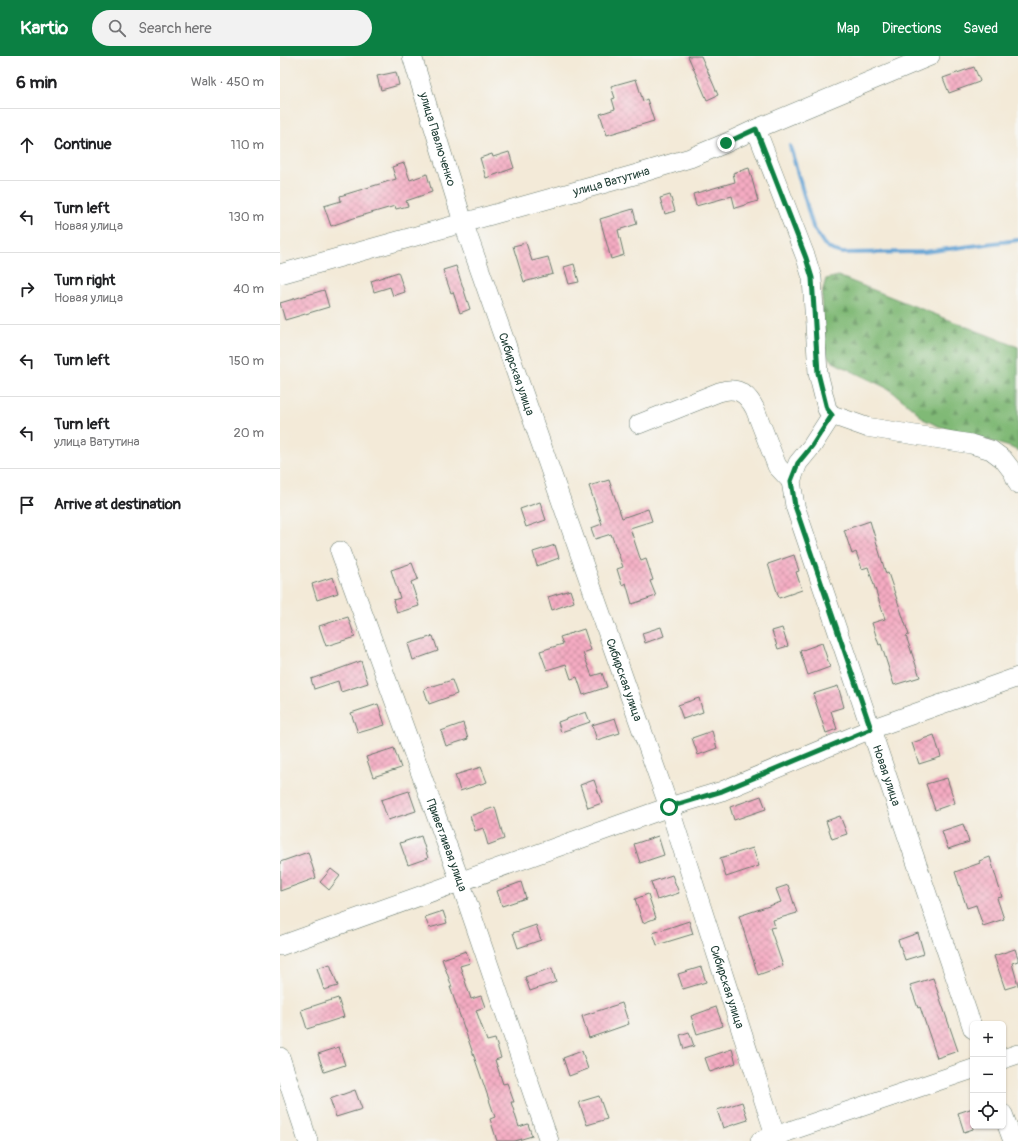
<!DOCTYPE html>
<html lang="en">
<head>
<meta charset="utf-8">
<style>
  :root { --surface:#fff; --page:#f2f2f2; --text:#202124; --muted:#757577; --line:#e0e0e0; --accent:#0b8043 }
  body { margin:0; font-family:Pangolin,sans-serif; background:var(--page); color:var(--text) }
  .controls { position:absolute; right:12px; bottom:12px; display:grid; overflow:hidden; border-radius:6px; box-shadow:0 1px 3px #0004 }
  .controls button { width:36px; height:36px; display:grid; place-items:center; padding:0; border:0; border-bottom:1px solid var(--line); background:var(--surface); color:var(--text); font:20px sans-serif }
  .stop { position:absolute; width:12px; height:12px; margin:-9px; border:3px solid #0b8043; border-radius:50%; background:#fff }
  .stop.end { background:#0b8043; border-color:#fff; box-shadow:0 1px 4px #0008 }
  .list { margin:0; padding:0; list-style:none }
  h2 { display:flex; justify-content:space-between; align-items:center; height:52px; margin:0; padding:0 16px; font-size:17px }
  h2 small { font-size:13px; font-weight:400; color:var(--muted) }
  .list li { display:grid; grid-template-columns:26px 1fr auto; gap:12px; align-items:center; box-sizing:border-box; height:72px; padding:0 16px; border-top:1px solid var(--line) }
  .list b { display:block; font-size:15px; white-space:nowrap }
  .list p { margin:0; font-size:13px; white-space:nowrap; color:var(--muted) }
  .list em { font-size:13px; font-style:normal; color:var(--muted) }
  .icon { flex:none; width:22px; height:22px; fill:none; stroke:currentColor; stroke-width:2; stroke-linecap:round; stroke-linejoin:round }
  .map { position:relative; flex:none; width:738px; height:1085px; overflow:hidden }
  header { display:flex; align-items:center; gap:24px; box-sizing:border-box; height:56px; padding:0 20px; background:var(--accent); color:#fff }
  header strong { font-size:19px }
  nav { display:flex; gap:22px; margin-inline-start:auto; font-size:14px }
  .search { width:280px; height:36px; background:var(--page); display:flex; align-items:center; gap:10px; box-sizing:border-box; padding:0 14px; border-radius:22px; color:var(--muted); font-size:15px }
  main { display:flex }
  aside { flex:1; background:var(--surface) }
  .map>svg:first-child { display:block }
</style>
</head>
<body>
<header>
<strong>Kartio</strong>
<div class="search"><svg class="icon" aria-label="search" viewBox="0 0 24 24"><circle cx="10" cy="10" r="6"/><path d="M15 15l6 6"/></svg>Search here</div>
<nav><a>Map</a><a>Directions</a><a>Saved</a></nav>
</header>
<main>
<aside>
<h2>6 min<small>Walk · 450 m</small></h2>
<ul class="list">
<li><svg class="icon" aria-label="ahead" viewBox="0 0 24 24"><path d="M12 20V5M6 11l6-6 6 6"/></svg><div><b>Continue</b></div><em>110 m</em></li>
<li><svg class="icon" aria-label="left" viewBox="0 0 24 24"><path d="M17 20v-9H6M10 6l-5 5 5 5"/></svg><div><b>Turn left</b><p>Новая улица</p></div><em>130 m</em></li>
<li><svg class="icon" aria-label="right" viewBox="0 0 24 24"><path d="M7 20v-9h11M14 6l5 5-5 5"/></svg><div><b>Turn right</b><p>Новая улица</p></div><em>40 m</em></li>
<li><svg class="icon" aria-label="left" viewBox="0 0 24 24"><path d="M17 20v-9H6M10 6l-5 5 5 5"/></svg><div><b>Turn left</b></div><em>150 m</em></li>
<li><svg class="icon" aria-label="left" viewBox="0 0 24 24"><path d="M17 20v-9H6M10 6l-5 5 5 5"/></svg><div><b>Turn left</b><p>улица Ватутина</p></div><em>20 m</em></li>
<li><svg class="icon" aria-label="arrive" viewBox="0 0 24 24"><path d="M6 21V4h12l-3 4 3 4H6"/></svg><div><b>Arrive at destination</b></div></li>
</ul>
</aside>
<div class="map">
<svg width="738" height="1085" viewBox="0 0 738 1085">
  <defs>
    <pattern id="forest-firs" width="22" height="20" patternUnits="userSpaceOnUse"><rect width="22" height="20" fill="#80b976"/><path d="M5 1l3.5 6h-7zM16 11l3.5 6h-7z" fill="#689862"/></pattern>
    <pattern id="building-cross-hatch" width="8" height="8" patternUnits="userSpaceOnUse"><rect width="8" height="8" fill="#f5abc2"/><path d="M0 0l8 8M0 8l8-8" fill="none" stroke="#c68c9e"/></pattern>
  </defs>
  <rect width="100%" height="100%" fill="#f6f6f2"/>
  <filter id="ink" filterUnits="userSpaceOnUse"><feTurbulence type="fractalNoise" baseFrequency=".025" numOctaves="2"/><feDisplacementMap in="SourceGraphic" scale="8" xChannelSelector="R" yChannelSelector="G"/><feConvolveMatrix kernelMatrix="1 2 1 2 8 2 1 2 1" color-interpolation-filters="sRGB"/></filter>
  <filter id="wash" filterUnits="userSpaceOnUse"><feTurbulence type="fractalNoise" baseFrequency=".012" numOctaves="4" result="noise"/><feDisplacementMap in="SourceGraphic" scale="16" xChannelSelector="R" yChannelSelector="G"/><feGaussianBlur stdDeviation="0.9" result="paint"/><feColorMatrix in="noise" values="0 0 0 0 0 0 0 0 0 0 0 0 0 0 0 0 0 1.4 0 .05"/><feComposite in="paint" operator="in"/></filter>
  <g filter="url(#wash)">
    <rect width="100%" height="100%" fill="#f3ead8"/>
    <path fill="url(#forest-firs)" stroke="#507b55" d="M 558,220 L 738,291 L 738,395 L 730,391 L 658,370 L 643,363 L 635,354 L 609,333 L 553,306 L 546,298 L 541,256 L 543,233 L 546,223 Z"/>
    <g fill="none" stroke-linecap="round" stroke-linejoin="round">
      <path stroke="#60a1d3" stroke-width="4" d="M 510,90 L 533,171 L 544,188 L 552,194 L 562,197 L 644,196 L 738,184"/>
    </g>
    <g id="blocks">
      <path fill="url(#building-cross-hatch)" d="M 408,0 L 421,0 L 438,39 L 427,44 Z
        M 694,11 L 700,25 L 699,26 L 669,37 L 663,22 Z
        M 116,16 L 119,29 L 101,34 L 97,20 Z
        M 356,23 L 363,45 L 367,43 L 374,65 L 327,79 L 320,58 L 335,53 L 332,43 L 335,42 L 331,30 Z
        M 229,96 L 234,112 L 206,122 L 200,102 L 212,98 L 213,101 Z
        M 124,107 L 130,124 L 147,118 L 152,136 L 126,145 L 128,150 L 116,153 L 115,150 L 74,162 L 51,170 L 44,150 L 61,145 L 60,140 L 116,123 L 112,111 Z
        M 469,112 L 478,145 L 455,152 L 452,140 L 416,150 L 413,138 L 455,126 L 453,117 Z
        M 390,139 L 395,155 L 385,158 L 380,142 Z
        M 353,153 L 357,168 L 338,174 L 344,199 L 331,203 L 320,163 Z
        M 246,187 L 252,205 L 268,201 L 273,218 L 244,226 L 233,190 Z
        M 294,208 L 299,226 L 289,228 L 284,211 Z
        M 176,210 L 190,253 L 180,257 L 173,236 L 171,237 L 163,214 Z
        M 118,216 L 125,236 L 113,240 L 110,231 L 94,236 L 91,225 Z
        M 44,234 L 49,251 L 5,264 L 0,247 Z
        M 329,424 L 342,462 L 368,453 L 372,465 L 350,472 L 361,505 L 366,503 L 373,524 L 370,525 L 376,540 L 352,548 L 346,527 L 342,529 L 337,513 L 343,511 L 331,478 L 315,483 L 311,472 L 322,468 L 309,430 Z
        M 260,446 L 266,464 L 246,471 L 240,453 Z
        M 590,465 L 606,518 L 608,517 L 629,579 L 626,580 L 640,621 L 614,629 L 601,588 L 599,589 L 592,567 L 605,563 L 588,511 L 582,513 L 576,496 L 572,498 L 564,474 Z
        M 275,489 L 279,502 L 257,510 L 253,496 Z
        M 514,499 L 519,515 L 516,516 L 522,534 L 499,542 L 488,508 Z
        M 132,507 L 138,523 L 131,526 L 139,550 L 117,557 L 113,544 L 120,542 L 111,514 Z
        M 53,521 L 58,537 L 37,544 L 32,528 Z
        M 290,534 L 294,546 L 272,554 L 268,541 Z
        M 68,561 L 75,581 L 46,590 L 39,570 Z
        M 381,571 L 384,580 L 365,587 L 362,577 Z
        M 502,572 L 508,590 L 498,593 L 492,575 Z
        M 304,573 L 311,594 L 303,597 L 312,620 L 322,617 L 327,631 L 303,639 L 297,621 L 291,623 L 286,608 L 267,614 L 260,595 L 283,588 L 280,581 Z
        M 153,580 L 158,595 L 133,604 L 128,588 Z
        M 542,587 L 550,611 L 528,619 L 520,595 Z
        M 81,605 L 88,627 L 61,636 L 58,625 L 34,633 L 31,623 Z
        M 172,624 L 177,638 L 149,648 L 144,633 Z
        M 558,630 L 564,651 L 551,655 L 557,673 L 546,677 L 533,638 Z
        M 419,642 L 423,656 L 403,663 L 398,649 Z
        M 98,648 L 105,669 L 78,677 L 71,657 Z
        M 306,656 L 310,666 L 281,676 L 278,666 Z
        M 335,662 L 340,677 L 317,684 L 312,669 Z
        M 183,667 L 188,683 L 166,690 L 161,675 Z
        M 432,675 L 437,692 L 418,699 L 412,682 Z
        M 654,679 L 661,701 L 639,708 L 632,687 Z
        M 114,692 L 121,712 L 93,721 L 86,701 Z
        M 201,711 L 207,726 L 180,735 L 175,719 Z
        M 667,722 L 675,747 L 655,754 L 646,728 Z
        M 314,724 L 322,747 L 308,752 L 300,729 Z
        M 129,735 L 136,755 L 108,764 L 101,744 Z
        M 481,740 L 486,753 L 454,764 L 450,751 Z
        M 215,751 L 224,783 L 208,789 L 203,772 L 195,775 L 190,760 Z
        M 560,760 L 567,778 L 552,783 L 546,765 Z
        M 683,768 L 689,786 L 668,793 L 662,775 Z
        M 141,780 L 148,802 L 128,809 L 120,787 Z
        M 378,780 L 384,799 L 360,807 L 354,788 Z
        M 473,792 L 479,810 L 446,821 L 440,802 Z
        M 28,796 L 36,822 L 0,835 L 0,806 Z
        M 710,801 L 722,841 L 717,842 L 724,863 L 703,870 L 696,849 L 687,852 L 675,816 L 700,807 L 699,805 Z
        M 51,813 L 60,820 L 49,834 L 40,826 Z
        M 392,819 L 399,837 L 377,844 L 371,826 Z
        M 241,826 L 246,842 L 222,850 L 217,835 Z
        M 508,829 L 517,857 L 493,864 L 495,871 L 490,872 L 503,910 L 478,919 L 459,860 L 501,846 L 496,833 Z
        M 368,838 L 376,862 L 363,867 L 355,843 Z
        M 163,855 L 167,867 L 149,872 L 145,861 Z
        M 409,865 L 413,878 L 377,889 L 373,877 Z
        M 256,869 L 261,884 L 238,892 L 233,877 Z
        M 638,877 L 644,898 L 625,904 L 618,884 Z
        M 735,893 L 738,902 L 738,905 L 732,907 L 738,929 L 725,933 L 714,900 Z
        M 186,895 L 190,907 L 180,910 L 191,943 L 201,940 L 205,951 L 196,954 L 207,985 L 215,983 L 221,1002 L 215,1004 L 223,1028 L 227,1027 L 234,1046 L 231,1046 L 239,1071 L 248,1068 L 252,1080 L 235,1085 L 217,1085 L 210,1063 L 215,1061 L 170,931 L 172,931 L 162,903 Z
        M 50,908 L 58,930 L 44,934 L 37,912 Z
        M 421,911 L 426,926 L 403,933 L 398,918 Z
        M 272,912 L 276,926 L 250,935 L 245,921 Z
        M 653,922 L 678,995 L 657,1002 L 640,951 L 638,952 L 630,929 Z
        M 58,942 L 64,961 L 27,973 L 21,954 Z
        M 342,947 L 349,968 L 309,982 L 302,960 Z
        M 436,951 L 443,970 L 417,978 L 411,960 Z
        M 409,976 L 414,990 L 404,993 L 400,979 Z
        M 59,991 L 65,1009 L 44,1016 L 38,998 Z
        M 452,993 L 456,1007 L 430,1016 L 425,1002 Z
        M 302,995 L 308,1013 L 289,1020 L 283,1002 Z
        M 75,1034 L 82,1053 L 56,1061 L 50,1043 Z
        M 319,1040 L 327,1063 L 307,1069 L 299,1046 Z
        M 462,1046 L 468,1064 L 443,1072 L 437,1054 Z
        M 693,1052 L 693,1073 L 684,1076 L 678,1057 Z"/>
    </g>
  </g>
  <g filter="url(#ink)">
    <use href="#blocks" fill-opacity="0" stroke="#697a6d" stroke-width="1"/>
    <g fill="none" stroke-linecap="round" stroke-linejoin="round">
      <g stroke="#697a6d" stroke-width="20">
        <g id="minor">
          <path id="s1" d="M 132,0 L 183,166 L 389,751 L 497,1085"/>
          <path d="M 476,73 L 526,202 L 532,222 L 538,317 L 547,353 L 552,359 L 586,371 L 691,388 L 711,394 L 723,403 L 733,416 L 738,428"/>
          <path id="s2" d="M 0,218 L 354,119 L 410,102 L 446,87 L 476,73 L 650,0"/>
          <path id="s3" d="M 552,359 L 532,390 L 518,407 L 511,425 L 515,450 L 693,973"/>
          <path d="M 359,368 L 439,336 C 456,330 467,337 475,353 L 497,410 L 511,425"/>
          <path id="s4" d="M 60,495 L 180,825 L 269,1085"/>
          <path d="M 0,890 L 389,751 L 442,735 L 591,673 L 738,621"/>
          <path d="M 0,1001 L 28,1085"/>
          <path d="M 723,1003 L 738,998"/>
          <path d="M 723,1058 L 733,1085"/>
          <path d="M 480,1085 L 693,1013"/>
        </g>
      </g>
      <use href="#minor" stroke="#fff" stroke-width="19"/>
    </g>
  </g>
  <g fill="none" stroke-linecap="round" stroke-linejoin="round" filter="url(#ink)">
    <path stroke="#0b8043" stroke-width="5" d="M 389,751 L 442,735 L 591,673 L 515,450 L 511,425 L 518,407 L 532,390 L 552,359 L 547,353 L 538,317 L 532,222 L 526,202 L 476,73 L 446,87"/>
  </g>
  <g text-anchor="middle" dominant-baseline="central" stroke-width="3" stroke-linejoin="round" paint-order="stroke">
    <g font-size="12" fill="#1f3d34" stroke="#f6f6f2">
      <text stroke="none"><textPath href="#s1" startOffset="87">улица Павлюченко</textPath></text>
      <text stroke="none"><textPath href="#s2" startOffset="344">улица Ватутина</textPath></text>
      <text stroke="none"><textPath href="#s1" startOffset="335">Сибирская улица</textPath></text>
      <text stroke="none"><textPath href="#s1" startOffset="659">Сибирская улица</textPath></text>
      <text stroke="none"><textPath href="#s3" startOffset="388">Новая улица</textPath></text>
      <text stroke="none"><textPath href="#s4" startOffset="313">Приветливая улица</textPath></text>
      <text stroke="none"><textPath href="#s1" startOffset="983">Сибирская улица</textPath></text>
    </g>
  </g>
</svg>
<div class="controls">
<button>+</button>
<button>−</button>
<button><svg class="icon" aria-label="locate" viewBox="0 0 24 24"><circle cx="12" cy="12" r="6"/><path d="M12 2v4M12 18v4M2 12h4M18 12h4"/></svg></button>
</div>
<div class="stop" style="left:389px;top:751px"></div>
<div class="stop end" style="left:446px;top:87px"></div>
</div>
</main>
</body>
</html>
